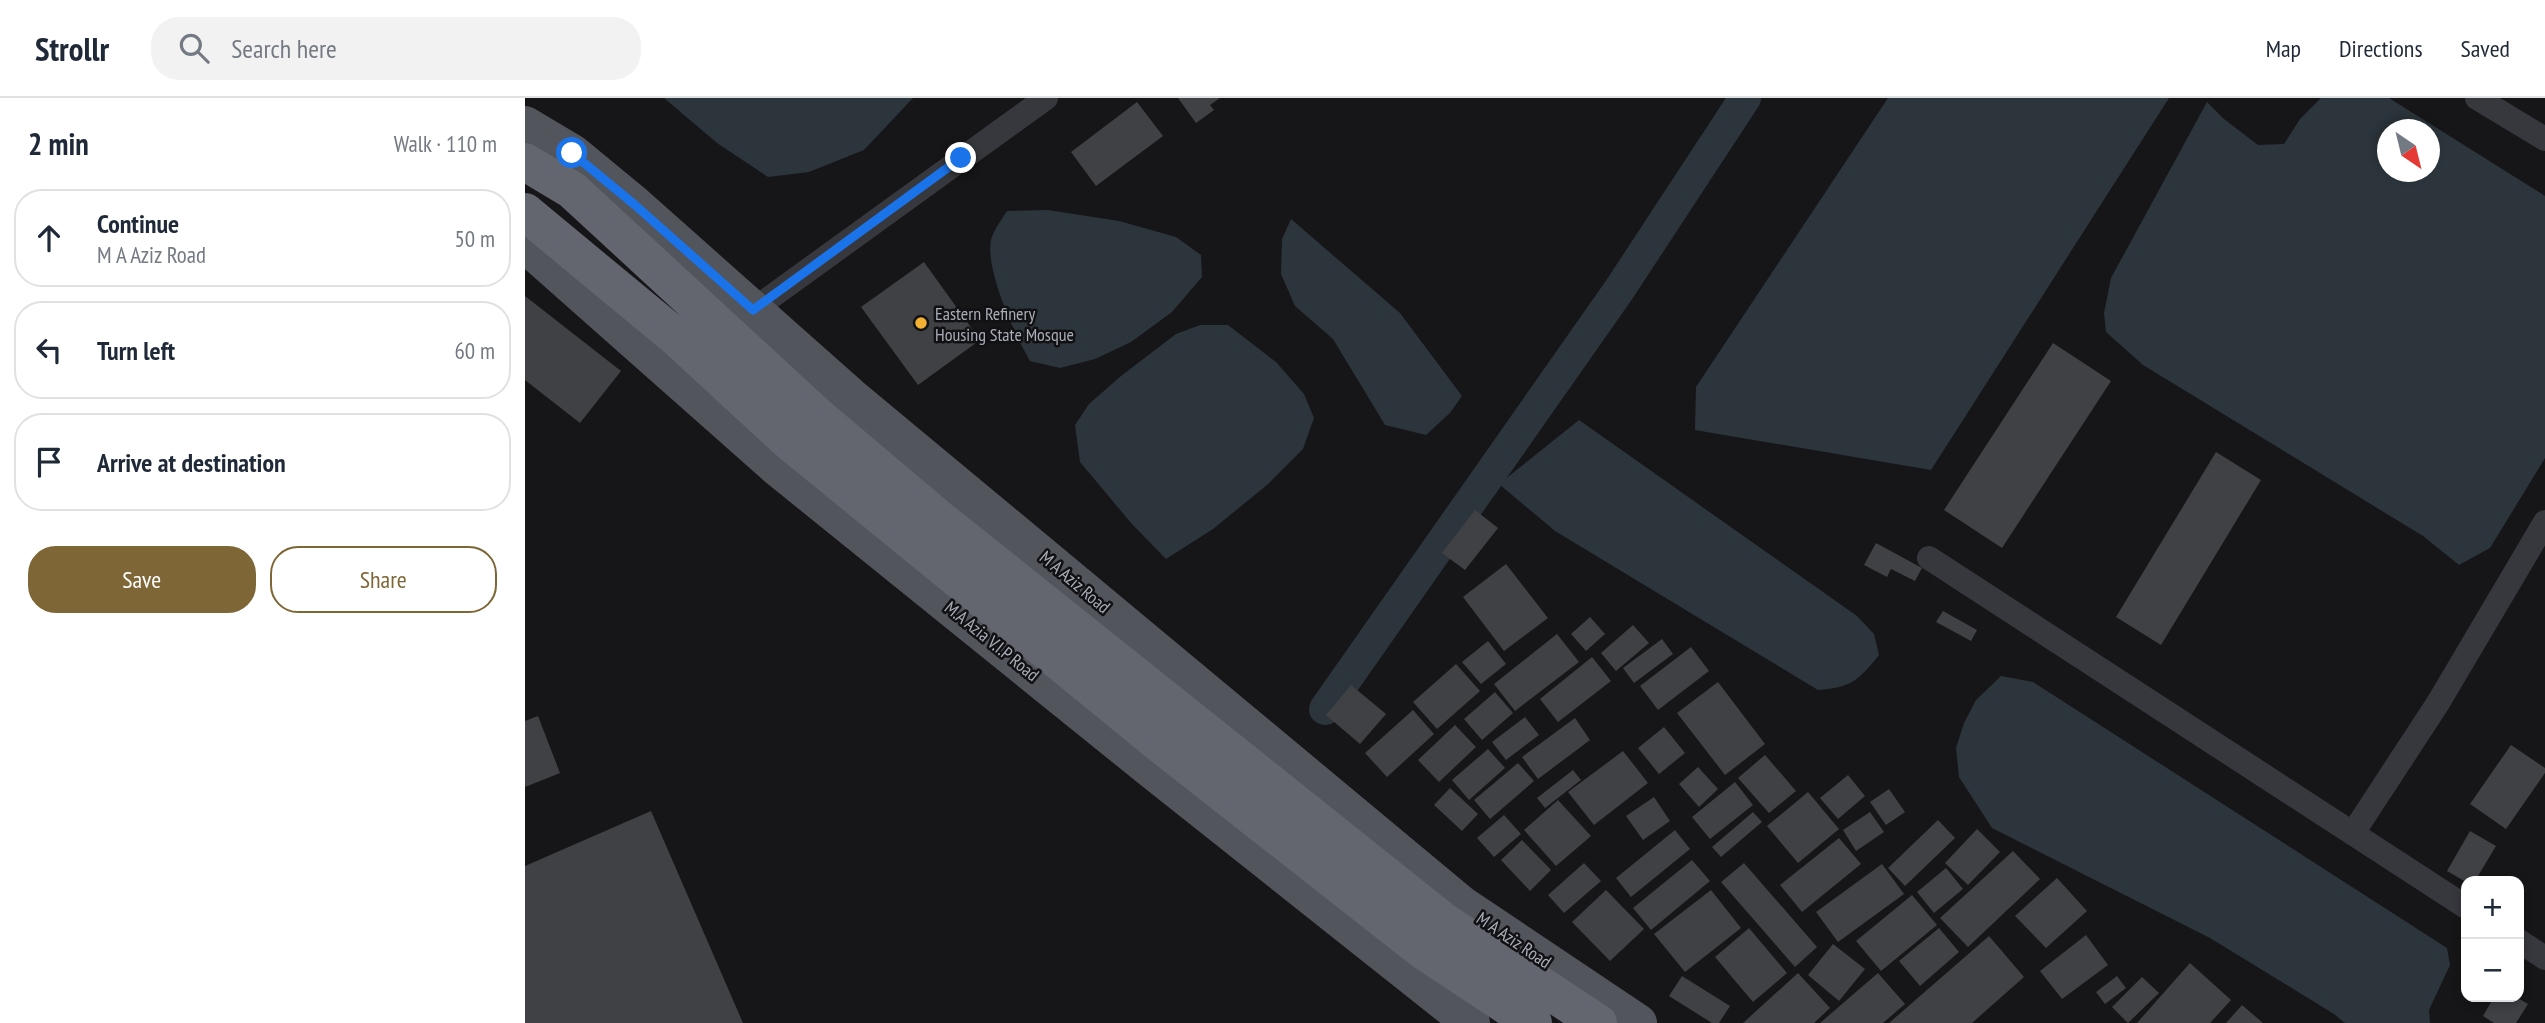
<!DOCTYPE html>
<html lang="en">
<head>
<meta charset="utf-8">
<style>
  :root { --surface:#fff; --page:#f2f2f3; --text:#1f2937; --muted:#747a83; --line:#e0e1e3; --accent:#7e6636 }
  body { margin:0; font-family:"PT Sans Narrow",sans-serif; background:var(--page); color:var(--text) }
  .controls { position:absolute; right:21px; bottom:21px; display:grid; overflow:hidden; border-radius:14px; box-shadow:0 4px 10px #0003 }
  .controls button { width:63px; height:63px; display:grid; place-items:center; padding:0; border:0; border-bottom:2px solid var(--line); background:var(--surface); color:var(--text); font:35px sans-serif }
  .compass { position:absolute; left:1852px; top:21px; width:63px; height:63px; border-radius:50%; background:var(--surface); box-shadow:0 4px 10px #0003; rotate:145deg }
  .stop { position:absolute; width:21px; height:21px; margin:-16px; border:5px solid #1a73e8; border-radius:50%; background:#fff }
  .stop.end { background:#1a73e8; border-color:#fff; box-shadow:0 2px 7px #0008 }
  .list { margin:0; padding:0; list-style:none }
  h2 { display:flex; justify-content:space-between; align-items:center; height:91px; margin:0; padding:0 28px; font-size:30px }
  h2 small { font-size:23px; font-weight:400; color:var(--muted) }
  .list li { display:grid; grid-template-columns:46px 1fr auto; gap:21px; align-items:center; box-sizing:border-box; height:98px; margin:0 14px 14px; padding:0 14px; border:2px solid var(--line); border-radius:28px }
  .list b { display:block; font-size:26px; white-space:nowrap }
  .list p { margin:0; font-size:23px; white-space:nowrap; color:var(--muted) }
  .list em { font-size:23px; font-style:normal; color:var(--muted) }
  .actions { display:flex; gap:14px; padding:21px 28px }
  .actions a { flex:1; padding:16px 0; border:2px solid var(--accent); border-radius:28px; text-align:center; font-size:24px; color:var(--accent) }
  .actions .main { background:var(--accent); color:#fff }
  .icon { flex:none; width:38px; height:38px; fill:none; stroke:currentColor; stroke-width:2; stroke-linecap:round; stroke-linejoin:round }
  .map { position:relative; flex:none; width:2020px; height:925px; overflow:hidden }
  header { display:flex; align-items:center; gap:42px; box-sizing:border-box; height:98px; padding:0 35px; background:var(--surface); border-bottom:2px solid var(--line) }
  header strong { font-size:33px }
  nav { display:flex; gap:38px; margin-inline-start:auto; font-size:24px }
  .search { width:490px; height:63px; background:var(--page); display:flex; align-items:center; gap:18px; box-sizing:border-box; padding:0 24px; border-radius:28px; color:var(--muted); font-size:26px }
  main { display:flex }
  aside { flex:1; background:var(--surface) }
  .map>svg:first-child { display:block }
</style>
</head>
<body>
<header>
<strong>Strollr</strong>
<div class="search"><svg class="icon" aria-label="search" viewBox="0 0 24 24"><circle cx="10" cy="10" r="6"/><path d="M15 15l6 6"/></svg>Search here</div>
<nav><a>Map</a><a>Directions</a><a>Saved</a></nav>
</header>
<main>
<aside>
<h2>2 min<small>Walk · 110 m</small></h2>
<ul class="list">
<li><svg class="icon" aria-label="ahead" viewBox="0 0 24 24"><path d="M12 20V5M6 11l6-6 6 6"/></svg><div><b>Continue</b><p>M A Aziz Road</p></div><em>50 m</em></li>
<li><svg class="icon" aria-label="left" viewBox="0 0 24 24"><path d="M17 20v-9H6M10 6l-5 5 5 5"/></svg><div><b>Turn left</b></div><em>60 m</em></li>
<li><svg class="icon" aria-label="arrive" viewBox="0 0 24 24"><path d="M6 21V4h12l-3 4 3 4H6"/></svg><div><b>Arrive at destination</b></div></li>
</ul>
<div class="actions"><a class="main">Save</a><a>Share</a></div>
</aside>
<div class="map">
<svg width="2020" height="925" viewBox="0 0 2020 925">
  <rect width="100%" height="100%" fill="#161618"/>
  <path fill="#2c353c" fill-rule="evenodd" d="M 139,0 L 388,0 L 339,52 L 284,74 L 243,79 L 192,45 Z
    M 1363,0 L 1644,0 L 1406,372 L 1170,332 L 1171,289 Z
    M 1796,0 L 1864,0 L 2020,98 L 2020,360 L 1965,450 L 1934,467 L 1898,438 L 1618,267 L 1581,234 L 1579,215 L 1586,180 L 1682,4 L 1699,21 L 1733,47 L 1759,46 L 1775,21 ZM 1862,32 L 1904,32 L 1904,74 L 1862,74 Z
    M 523,112 L 594,123 L 651,139 L 676,157 L 677,179 L 647,214 L 606,244 L 570,261 L 535,270 L 505,263 C 490,237 460,172 466,142 C 468,133 477,121 482,113 Z
    M 766,121 L 875,215 L 937,298 L 925,315 L 901,337 L 860,327 L 808,241 L 770,208 L 756,176 L 757,141 Z
    M 675,227 L 703,227 L 751,264 L 779,296 L 789,320 L 778,351 L 742,387 L 688,431 L 641,461 L 606,425 L 555,364 L 550,327 L 564,306 L 596,278 L 651,236 Z
    M 1054,322 L 1332,518 L 1349,536 L 1354,557 C 1333,583 1327,589 1293,592 L 1030,433 L 974,386 Z
    M 1476,578 L 1508,584 L 1922,850 L 1925,867 L 1904,912 L 1905,925 L 1820,925 L 1809,916 L 1685,840 L 1467,730 L 1434,679 L 1431,650 L 1439,625 L 1451,602 Z"/>
  <g fill="none" stroke-linecap="round" stroke-linejoin="round">
    <path stroke="#2c353c" stroke-width="32" d="M 800,611 L 1094,192 L 1220,0"/>
  </g>
  <path fill="#404145" d="M 653,0 L 695,0 L 685,7 L 689,12 L 671,25 Z
    M 612,4 L 638,38 L 571,88 L 546,54 Z
    M 399,164 L 455,242 L 393,287 L 336,209 Z
    M 0,198 L 96,273 L 55,325 L 0,282 Z
    M 1528,245 L 1586,283 L 1477,450 L 1419,412 Z
    M 1691,354 L 1736,382 L 1636,547 L 1591,519 Z
    M 950,412 L 973,430 L 940,472 L 917,455 Z
    M 1351,445 L 1397,470 L 1390,483 L 1366,471 L 1362,479 L 1339,467 Z
    M 981,466 L 1023,520 L 979,553 L 938,499 Z
    M 1418,513 L 1452,532 L 1446,543 L 1411,524 Z
    M 1065,519 L 1080,536 L 1061,553 L 1046,536 Z
    M 1108,527 L 1124,545 L 1091,573 L 1076,555 Z
    M 1032,536 L 1054,564 L 990,613 L 969,586 Z
    M 1137,541 L 1148,556 L 1109,585 L 1098,570 Z
    M 963,543 L 981,566 L 956,586 L 937,564 Z
    M 1166,549 L 1184,573 L 1133,612 L 1115,588 Z
    M 1067,559 L 1086,583 L 1033,624 L 1015,601 Z
    M 931,566 L 955,593 L 912,631 L 888,604 Z
    M 1193,584 L 1240,646 L 1200,677 L 1152,615 Z
    M 826,587 L 861,616 L 835,646 L 801,617 Z
    M 970,594 L 988,615 L 957,642 L 939,621 Z
    M 888,612 L 909,636 L 862,679 L 840,655 Z
    M 13,618 L 35,675 L 0,689 L 0,623 Z
    M 1000,619 L 1014,637 L 981,662 L 967,644 Z
    M 1050,620 L 1065,642 L 1013,681 L 997,659 Z
    M 930,627 L 951,649 L 914,684 L 893,662 Z
    M 1139,629 L 1160,655 L 1134,676 L 1113,650 Z
    M 1986,647 L 2020,670 L 2020,675 L 1981,731 L 1945,706 Z
    M 963,651 L 980,670 L 944,702 L 927,682 Z
    M 1098,653 L 1123,685 L 1069,727 L 1043,694 Z
    M 1240,657 L 1271,693 L 1244,715 L 1213,680 Z
    M 993,665 L 1009,683 L 965,721 L 949,702 Z
    M 1173,669 L 1193,691 L 1174,709 L 1154,686 Z
    M 1048,672 L 1056,682 L 1020,710 L 1012,700 Z
    M 1323,677 L 1340,698 L 1313,721 L 1295,700 Z
    M 1210,684 L 1228,707 L 1185,741 L 1167,719 Z
    M 925,690 L 953,716 L 937,733 L 909,707 Z
    M 1364,691 L 1380,714 L 1361,727 L 1345,704 Z
    M 1283,694 L 1314,731 L 1273,765 L 1242,728 Z
    M 1129,699 L 1145,723 L 1118,742 L 1101,718 Z
    M 1033,702 L 1066,738 L 1031,768 L 999,732 Z
    M 126,713 L 218,925 L 0,925 L 0,768 Z
    M 1228,714 L 1237,724 L 1196,759 L 1187,749 Z
    M 1345,714 L 1359,734 L 1331,753 L 1318,732 Z
    M 979,717 L 996,736 L 969,759 L 952,740 Z
    M 1413,722 L 1430,740 L 1380,788 L 1363,770 Z
    M 1452,731 L 1475,754 L 1443,787 L 1420,765 Z
    M 1150,732 L 1165,751 L 1106,799 L 1091,780 Z
    M 1945,733 L 1971,748 L 1950,783 L 1941,784 L 1922,773 Z
    M 1314,740 L 1336,766 L 1277,814 L 1255,787 Z
    M 997,742 L 1026,772 L 1005,793 L 976,762 Z
    M 1488,753 L 1515,781 L 1443,849 L 1415,820 Z
    M 1167,762 L 1185,783 L 1126,832 L 1108,810 Z
    M 1059,765 L 1076,783 L 1039,815 L 1023,797 Z
    M 1219,765 L 1292,849 L 1270,869 L 1196,784 Z
    M 1357,766 L 1379,796 L 1313,844 L 1291,814 Z
    M 1421,770 L 1438,791 L 1409,815 L 1392,794 Z
    M 1532,780 L 1562,813 L 1521,850 L 1490,818 Z
    M 1081,792 L 1119,831 L 1085,863 L 1047,824 Z
    M 1186,792 L 1216,830 L 1160,874 L 1129,836 Z
    M 1387,797 L 1412,827 L 1356,873 L 1331,843 Z
    M 1224,830 L 1262,875 L 1228,904 L 1190,859 Z
    M 1414,830 L 1434,854 L 1395,888 L 1374,863 Z
    M 1561,837 L 1583,867 L 1537,901 L 1515,873 Z
    M 1464,838 L 1499,879 L 1447,925 L 1364,925 Z
    M 1308,846 L 1340,871 L 1314,903 L 1283,877 Z
    M 1665,865 L 1706,902 L 1685,925 L 1612,925 Z
    M 1273,875 L 1305,910 L 1289,925 L 1218,925 Z
    M 1353,875 L 1380,906 L 1358,925 L 1295,925 Z
    M 1157,878 L 1205,908 L 1194,925 L 1187,925 L 1144,898 Z
    M 1592,878 L 1601,890 L 1580,906 L 1571,894 Z
    M 1617,879 L 1634,895 L 1603,925 L 1587,909 Z
    M 1969,899 L 1991,899 L 2003,906 L 1991,925 L 1969,925 L 1958,918 Z
    M 1717,907 L 1738,925 L 1701,925 Z"/>
  <g fill="none" stroke-linecap="round" stroke-linejoin="round">
    <path stroke="#37383d" stroke-width="24" d="M 1952,0 L 2020,41
      M 228,212 L 521,0
      M 1404,460 L 1941,809
      M 1828,735 L 1913,605 L 2020,424
      M 1994,843 L 2020,860"/>
    <path stroke="#53555c" stroke-width="38" d="M 0,27 L 47,55 L 110,107 L 325,298 L 937,807 L 1113,925
      M 0,146 L 252,369 L 626,671 L 946,925"/>
    <path stroke="#63666e" stroke-width="38" d="M 0,64 L 47,92 L 291,317 L 413,420 L 918,823 L 1073,925
      M 0,114 L 151,239 L 265,344 L 639,649 L 899,853 L 1008,925"/>
  </g>
  <g fill="none" stroke-linecap="round" stroke-linejoin="round">
    <path stroke="#1a73e8" stroke-width="9" d="M 47,55 L 110,107 L 228,212 L 436,60"/>
  </g>
  <circle fill="#f2b134" stroke="#111113" stroke-width="2.5" cx="396" cy="225" r="7"/>
  <g text-anchor="middle" dominant-baseline="central" stroke-width="5" stroke-linejoin="round" paint-order="stroke">
    <g font-size="18" fill="#a8adb8" stroke="#111113" text-anchor="start">
      <text x="410" y="215">Eastern Refinery<tspan x="410" dy="21">Housing State Mosque</tspan></text>
    </g>
    <g font-size="18" fill="#a8adb8" stroke="#111113">
      <text transform="translate(550 484) rotate(40)">M A Aziz Road</text>
      <text transform="translate(467 543) rotate(39)">M.A Azia V.I.P Road</text>
      <text transform="translate(989 842) rotate(34)">M A Aziz Road</text>
    </g>
  </g>
</svg>
<div class="controls">
<button>+</button>
<button>−</button>
</div>
<svg class="compass" viewBox="-18 -18 36 36"><path d="M0-13l5 13h-10z" fill="#e53935"/><path d="M0 13l5-13h-10z" fill="#747a83"/></svg>
<div class="stop" style="left:47px;top:55px"></div>
<div class="stop end" style="left:436px;top:60px"></div>
</div>
</main>
</body>
</html>
